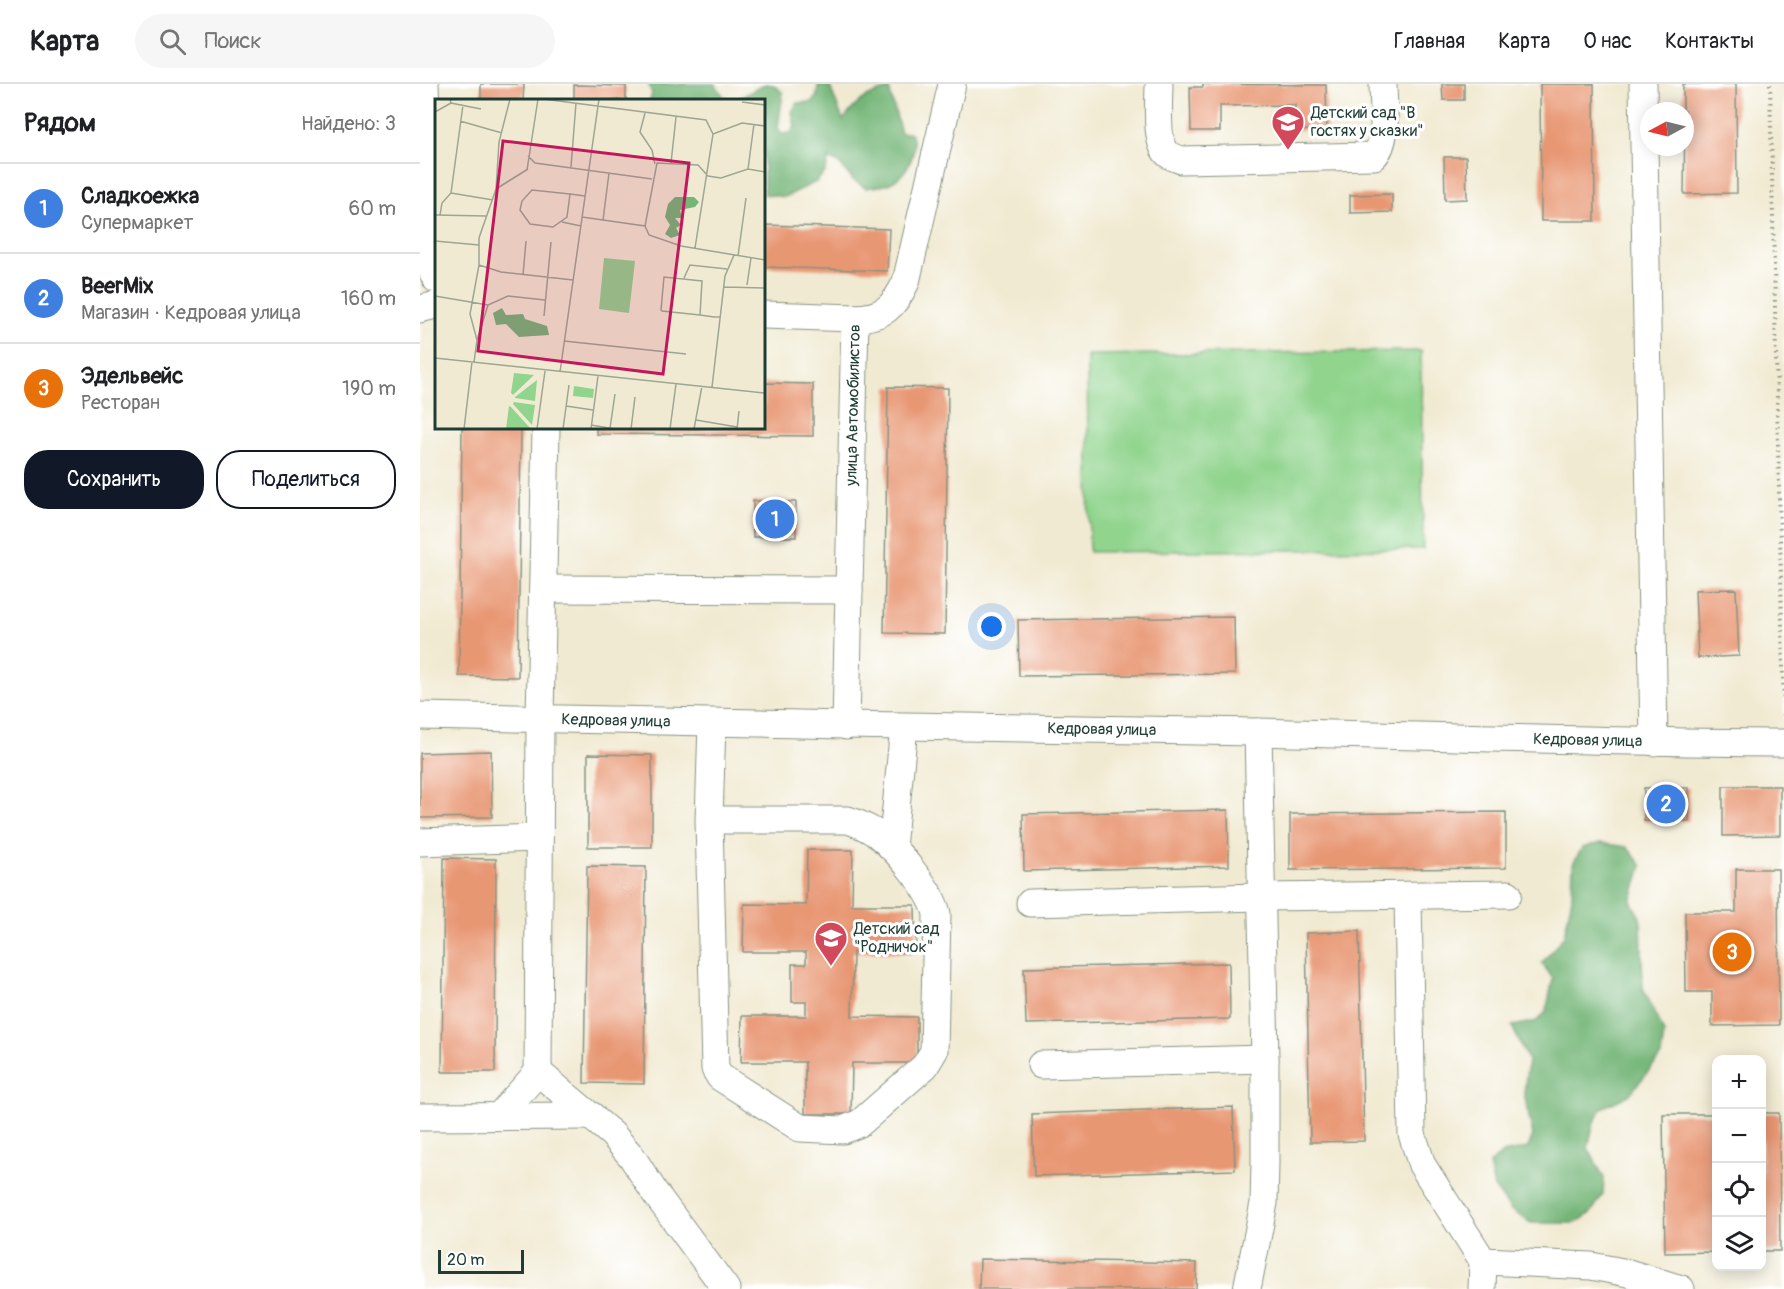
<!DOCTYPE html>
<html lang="ru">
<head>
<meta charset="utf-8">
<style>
  :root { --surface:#fff; --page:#f6f6f6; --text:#202124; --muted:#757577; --line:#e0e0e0; --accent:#111827 }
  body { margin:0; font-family:Pangolin,sans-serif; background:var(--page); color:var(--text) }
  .controls { position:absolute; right:18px; bottom:18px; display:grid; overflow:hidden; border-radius:12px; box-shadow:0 3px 15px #0003 }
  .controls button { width:54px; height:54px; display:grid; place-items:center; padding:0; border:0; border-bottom:2px solid var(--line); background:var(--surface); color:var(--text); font:30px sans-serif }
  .compass { position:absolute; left:1220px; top:18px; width:54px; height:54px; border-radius:50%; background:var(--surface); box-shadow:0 3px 15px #0003; rotate:263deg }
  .scale { position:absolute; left:18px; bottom:15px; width:86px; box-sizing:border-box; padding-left:6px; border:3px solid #1f3d34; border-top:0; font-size:16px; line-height:21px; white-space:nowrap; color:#1f3d34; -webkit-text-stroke:4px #fff; paint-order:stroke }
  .you { position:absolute; left:572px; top:543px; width:21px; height:21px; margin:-15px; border:4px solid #fff; border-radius:50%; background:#1a73e8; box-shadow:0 0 0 9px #1a73e833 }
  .badge { display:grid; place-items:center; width:39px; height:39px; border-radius:50%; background:var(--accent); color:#fff; font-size:20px; font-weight:700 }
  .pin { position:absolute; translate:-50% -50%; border:3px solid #fff; box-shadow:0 2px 6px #0006 }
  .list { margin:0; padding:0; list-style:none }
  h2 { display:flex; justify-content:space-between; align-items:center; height:78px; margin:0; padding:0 24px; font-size:26px }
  h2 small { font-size:20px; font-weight:400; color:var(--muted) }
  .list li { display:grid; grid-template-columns:39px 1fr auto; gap:18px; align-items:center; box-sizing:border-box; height:90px; padding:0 24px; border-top:2px solid var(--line) }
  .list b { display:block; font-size:22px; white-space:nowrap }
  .list p { margin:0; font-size:20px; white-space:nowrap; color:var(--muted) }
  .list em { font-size:20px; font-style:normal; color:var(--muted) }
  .actions { display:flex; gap:12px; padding:18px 24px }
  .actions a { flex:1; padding:14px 0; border:2px solid var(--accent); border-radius:24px; text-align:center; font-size:21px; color:var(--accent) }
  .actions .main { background:var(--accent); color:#fff }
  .icon { flex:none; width:33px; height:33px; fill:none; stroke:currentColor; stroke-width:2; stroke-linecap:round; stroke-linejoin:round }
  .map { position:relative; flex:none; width:1364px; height:1205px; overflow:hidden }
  header { display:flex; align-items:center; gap:36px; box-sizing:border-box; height:84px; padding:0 30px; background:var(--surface); border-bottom:2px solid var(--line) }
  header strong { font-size:28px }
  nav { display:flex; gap:33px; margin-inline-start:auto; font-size:21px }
  .search { width:420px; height:54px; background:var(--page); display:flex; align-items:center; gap:15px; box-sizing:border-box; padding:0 21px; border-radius:33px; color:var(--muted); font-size:22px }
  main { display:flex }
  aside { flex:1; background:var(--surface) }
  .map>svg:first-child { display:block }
</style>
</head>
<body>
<header>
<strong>Карта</strong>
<div class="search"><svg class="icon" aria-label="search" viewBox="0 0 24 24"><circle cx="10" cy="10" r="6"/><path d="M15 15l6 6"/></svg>Поиск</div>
<nav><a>Главная</a><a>Карта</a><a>О нас</a><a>Контакты</a></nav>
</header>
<main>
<aside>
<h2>Рядом<small>Найдено: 3</small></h2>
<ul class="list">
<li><span class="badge" style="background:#3f7fe0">1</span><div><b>Сладкоежка</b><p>Супермаркет</p></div><em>60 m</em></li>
<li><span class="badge" style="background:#3f7fe0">2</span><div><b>BeerMix</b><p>Магазин · Кедровая улица</p></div><em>160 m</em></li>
<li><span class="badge" style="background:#e8710a">3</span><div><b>Эдельвейс</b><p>Ресторан</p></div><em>190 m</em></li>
</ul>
<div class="actions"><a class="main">Сохранить</a><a>Поделиться</a></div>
</aside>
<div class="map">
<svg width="1364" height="1205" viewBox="0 0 1364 1205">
  <rect width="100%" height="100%" fill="#fff"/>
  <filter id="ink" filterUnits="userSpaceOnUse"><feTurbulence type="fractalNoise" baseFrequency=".0167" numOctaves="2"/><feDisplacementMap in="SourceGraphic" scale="12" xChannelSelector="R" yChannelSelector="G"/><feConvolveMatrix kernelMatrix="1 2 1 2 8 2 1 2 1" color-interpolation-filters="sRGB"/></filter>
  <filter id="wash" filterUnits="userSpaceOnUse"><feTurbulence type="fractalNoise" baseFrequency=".008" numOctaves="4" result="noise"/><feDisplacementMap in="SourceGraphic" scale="24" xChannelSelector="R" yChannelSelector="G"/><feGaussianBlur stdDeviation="1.35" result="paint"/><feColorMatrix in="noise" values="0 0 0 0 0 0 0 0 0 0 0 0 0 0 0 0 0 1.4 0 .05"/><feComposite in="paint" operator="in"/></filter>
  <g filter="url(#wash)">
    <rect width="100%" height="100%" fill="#f1ead2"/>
    <path fill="#90d48d" stroke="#588860" stroke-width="1.5" d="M 1001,267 L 1003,465 L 669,468 L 667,271 Z"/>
    <path fill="#74b678" stroke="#4a7a56" stroke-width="1.5" d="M 229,0 L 295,0 L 306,16 L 230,16 L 232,10 Z
      M 345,0 L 354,1 L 363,9 L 358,43 L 361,50 L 371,49 L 375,42 L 372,28 L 377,19 L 392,18 L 397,12 L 398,1 L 410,3 L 423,36 C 439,16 444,12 469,5 L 481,49 L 491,49 C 499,67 488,90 470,99 C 464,102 453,103 446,104 L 433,96 L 418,78 L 409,75 L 405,88 L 396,98 L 365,113 L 344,110 L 344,16 L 316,16 Z
      M 1180,759 L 1207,763 L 1222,782 L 1211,818 L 1221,835 L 1223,904 L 1244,949 L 1241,972 L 1209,1011 L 1182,1024 L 1173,1041 L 1168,1064 L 1184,1094 L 1183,1110 L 1171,1129 L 1156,1139 L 1111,1139 L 1091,1126 L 1074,1103 L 1069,1080 L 1083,1069 L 1108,1064 L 1113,1051 L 1104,1009 L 1108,976 L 1092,942 L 1117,937 L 1126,928 L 1133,895 L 1122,879 L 1144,852 L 1152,813 L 1153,780 L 1162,764 Z"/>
    <g id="blocks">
      <path fill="#e89773" d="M 61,0 L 104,0 L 103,16 L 61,16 Z
        M 783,0 L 906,1 L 907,46 L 875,46 L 875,21 L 800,22 L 800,47 L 771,47 L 770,3 L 783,3 Z
        M 1022,0 L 1044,0 L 1044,16 L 1023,16 Z
        M 1120,0 L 1174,0 L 1175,137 L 1121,137 Z
        M 1263,0 L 1316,0 L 1317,109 L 1264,110 L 1265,27 L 1263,27 Z
        M 154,1 L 206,2 L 206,16 L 154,16 Z
        M 1024,73 L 1046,73 L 1047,115 L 1025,116 Z
        M 972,110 L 972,128 L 930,129 L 930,111 Z
        M 344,141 L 469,145 L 467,187 L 344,183 Z
        M 344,299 L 393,300 L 393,352 L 176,350 L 176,344 L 344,344 Z
        M 468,303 L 528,304 L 525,550 L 464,549 Z
        M 42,344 L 101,344 L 98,593 L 39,592 Z
        M 333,417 L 376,418 L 376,453 L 333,453 Z
        M 1316,505 L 1319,572 L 1278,574 L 1275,506 Z
        M 814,533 L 815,590 L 599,592 L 598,536 Z
        M 71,667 L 72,733 L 0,734 L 0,669 Z
        M 168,670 L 232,671 L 232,763 L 168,763 Z
        M 1303,702 L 1360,702 L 1360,751 L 1303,752 Z
        M 1224,704 L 1269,704 L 1269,737 L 1224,737 Z
        M 808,726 L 809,782 L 604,787 L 603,730 Z
        M 1086,728 L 1086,784 L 870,786 L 870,730 Z
        M 387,766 L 433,766 L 432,821 L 495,821 L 496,869 L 433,868 L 432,932 L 497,933 L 497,979 L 432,979 L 431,1030 L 385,1030 L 385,978 L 321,978 L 322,932 L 386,932 L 386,918 L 372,918 L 372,880 L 386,880 L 386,868 L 323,868 L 324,820 L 386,821 Z
        M 24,774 L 76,775 L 75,988 L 22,988 Z
        M 167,782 L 226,783 L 224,1000 L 164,999 Z
        M 1316,785 L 1358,785 L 1359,941 L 1292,942 L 1292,908 L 1266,908 L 1265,828 L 1316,828 Z
        M 939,847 L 944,1057 L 890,1058 L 886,849 Z
        M 809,879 L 810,935 L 606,940 L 604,884 Z
        M 813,1023 L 815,1086 L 614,1092 L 612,1030 Z
        M 1342,1029 L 1359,1029 L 1360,1167 L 1342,1167 Z
        M 1243,1030 L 1296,1030 L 1296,1168 L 1245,1169 Z
        M 560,1175 L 777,1179 L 776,1205 L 559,1205 Z"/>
    </g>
  </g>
  <g filter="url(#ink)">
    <use href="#blocks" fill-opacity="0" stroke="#889483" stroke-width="1.5"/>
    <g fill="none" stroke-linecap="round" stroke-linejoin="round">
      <g stroke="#889483" stroke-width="29">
        <g id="minor">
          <path d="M 5,0 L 12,187 L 16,195"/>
          <path d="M 739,0 C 739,16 735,60 748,70 C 751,73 757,74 761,76 L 954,72 C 969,57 963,21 963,0"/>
          <path d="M 1223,0 L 1234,658"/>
          <path d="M 0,225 L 16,221"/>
          <path d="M 344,231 L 435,234"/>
          <path d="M 123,505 L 429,506"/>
          <path id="s1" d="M 0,632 C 279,639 557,643 836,648 C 1012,652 1188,658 1364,659"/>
          <path id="s2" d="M 426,642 L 435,234 C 464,233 474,223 486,198 L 532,0"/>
          <path d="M 289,736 L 428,736 C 437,739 446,743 454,748 C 474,762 512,806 517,830 L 514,967 L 505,982 L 440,1039 L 423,1046 L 380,1044 L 300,993 L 295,985 L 289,736 L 292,639"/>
          <path d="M 0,758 L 119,754"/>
          <path d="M 472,764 L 484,643"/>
          <path d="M 988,812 L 992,1050 L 1002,1081 L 1063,1177 L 1171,1182 L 1208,1189 L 1261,1205"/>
          <path d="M 610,819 L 840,813 L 1088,810"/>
          <path d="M 621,981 L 845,975"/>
          <path d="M 118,988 L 192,1050 L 212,1073 L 235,1109 L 306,1205"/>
          <path d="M 79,1032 L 118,988 L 120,635 L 126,344"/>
          <path d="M 0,1033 L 172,1032"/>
          <path d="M 827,1205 L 844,1119 L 845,1080 L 845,975 L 838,648"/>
          <path d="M 1062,1205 L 1063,1177"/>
        </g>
      </g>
      <path stroke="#889483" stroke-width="4" stroke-dasharray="1.5 4.5" stroke-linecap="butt" d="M 1350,0 L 1364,632"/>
      <use href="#minor" stroke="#fff" stroke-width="27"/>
    </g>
  </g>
  <defs>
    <g id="school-pin" transform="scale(1.725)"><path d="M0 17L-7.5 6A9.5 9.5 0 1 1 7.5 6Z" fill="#d1495b" stroke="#fff"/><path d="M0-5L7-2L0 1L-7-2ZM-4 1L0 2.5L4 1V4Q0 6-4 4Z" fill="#fff"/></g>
  </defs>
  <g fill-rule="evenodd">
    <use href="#school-pin" x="868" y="38"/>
    <use href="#school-pin" x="411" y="854"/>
  </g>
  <g text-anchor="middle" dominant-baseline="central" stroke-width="6" stroke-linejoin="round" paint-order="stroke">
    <g font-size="16" fill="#1f3d34" stroke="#fff" text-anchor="start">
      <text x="891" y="29">Детский сад "В<tspan x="891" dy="18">гостях у сказки"</tspan></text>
      <text x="434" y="845">Детский сад<tspan x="434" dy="18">"Родничок"</tspan></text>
    </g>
    <g font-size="16" fill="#1f3d34" stroke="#fff">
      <text stroke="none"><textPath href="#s2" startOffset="321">улица Автомобилистов</textPath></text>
      <text stroke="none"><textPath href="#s1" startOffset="196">Кедровая улица</textPath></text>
      <text stroke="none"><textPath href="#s1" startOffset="682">Кедровая улица</textPath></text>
      <text stroke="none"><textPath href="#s1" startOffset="1168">Кедровая улица</textPath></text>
    </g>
  </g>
  <g transform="translate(15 15)">
    <rect width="330" height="330" fill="#f1ead2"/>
    <path d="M 169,159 L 200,162 L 194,214 L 164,210 ZM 79,274 L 99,276 L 78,296 L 76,294 ZM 102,281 L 100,302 L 80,299 L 80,298 ZM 139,287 L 159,290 L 158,299 L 138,297 ZM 79,303 L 100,306 L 97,326 L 78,305 ZM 74,307 L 76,308 L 96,330 L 71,330 Z" fill="#90d48d"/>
    <path d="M 240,98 L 259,98 L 264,103 L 260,108 L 245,111 L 247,119 L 240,119 L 246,126 L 241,129 L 245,136 L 236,139 L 230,135 L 235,126 L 230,118 L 233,105 ZM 67,209 L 71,216 L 88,215 L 90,220 L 112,227 L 114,236 L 84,238 L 71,225 L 61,226 L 58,214 Z" fill="#74b678"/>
    <path fill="none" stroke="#9da593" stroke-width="1.5" d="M 15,0 L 16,4 L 46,10M 108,0 L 271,21 L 278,35 L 260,149M 307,3 L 330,6M 0,13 L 16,4M 210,14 L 205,33 L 217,51 L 220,65M 25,22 L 67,34M 278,35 L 307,24 L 330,27M 93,57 L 100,64 L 217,80M 236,64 L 241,18M 136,68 L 141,4M 313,70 L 319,25M 92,71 L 103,0M 61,90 L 93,70M 16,94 L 58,101M 135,95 L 132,118 L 118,128 L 95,125 L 85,111 L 87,102 L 97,91 L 135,95 L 150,97M 0,116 L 51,117M 5,116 L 7,104 L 16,94 L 28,6M 147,118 L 210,127 L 214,136 L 246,147 L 330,161M 168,121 L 174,74M 127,123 L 146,127M 210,127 L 222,64 L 263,66 L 273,77 L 286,79 L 313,70 L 330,73M 0,142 L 44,146M 303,157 L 311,99M 44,166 L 66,173 L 138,181M 88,176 L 91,142M 249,179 L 255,166 L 292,170M 312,186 L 316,159M 289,188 L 330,189M 0,197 L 53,206M 265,216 L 267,182 L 229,178 L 226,211 L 227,212 L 265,216 L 279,218 L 285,218M 109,217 L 116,143M 42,241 L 53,206 L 73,197 L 110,201M 129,242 L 251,255M 0,259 L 330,294M 39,263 L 42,241 L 35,215 L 44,166 L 44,139 L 61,90 L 64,43 L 75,0M 125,273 L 164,0M 277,288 L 290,177 L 299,156M 131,307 L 158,311M 261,321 L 302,328M 156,326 L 180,330M 175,329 L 180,295M 29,330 L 37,263M 102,330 L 110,272M 128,330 L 134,286M 156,330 L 163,277M 196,330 L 200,298M 235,330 L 241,285M 259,330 L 267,287M 302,330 L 304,312"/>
    <path fill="#c2185b" fill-opacity="0.15" stroke="#c2185b" stroke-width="3" d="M 68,42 L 254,64 L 228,275 L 43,252 Z"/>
    <rect width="330" height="330" fill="none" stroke="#1f3d34" stroke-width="3"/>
  </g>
</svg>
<div class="controls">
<button>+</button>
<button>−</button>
<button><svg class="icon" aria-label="locate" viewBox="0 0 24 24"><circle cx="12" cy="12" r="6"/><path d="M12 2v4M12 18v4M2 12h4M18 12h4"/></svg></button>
<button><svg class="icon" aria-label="layers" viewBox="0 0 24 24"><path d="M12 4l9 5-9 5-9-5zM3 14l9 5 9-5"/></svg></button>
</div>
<svg class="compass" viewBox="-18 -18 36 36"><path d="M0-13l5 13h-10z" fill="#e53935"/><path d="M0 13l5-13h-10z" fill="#757577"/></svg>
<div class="scale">20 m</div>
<div class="you"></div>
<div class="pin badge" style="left:355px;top:435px;background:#3f7fe0">1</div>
<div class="pin badge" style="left:1246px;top:720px;background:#3f7fe0">2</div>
<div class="pin badge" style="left:1312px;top:868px;background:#e8710a">3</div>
</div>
</main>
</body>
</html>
